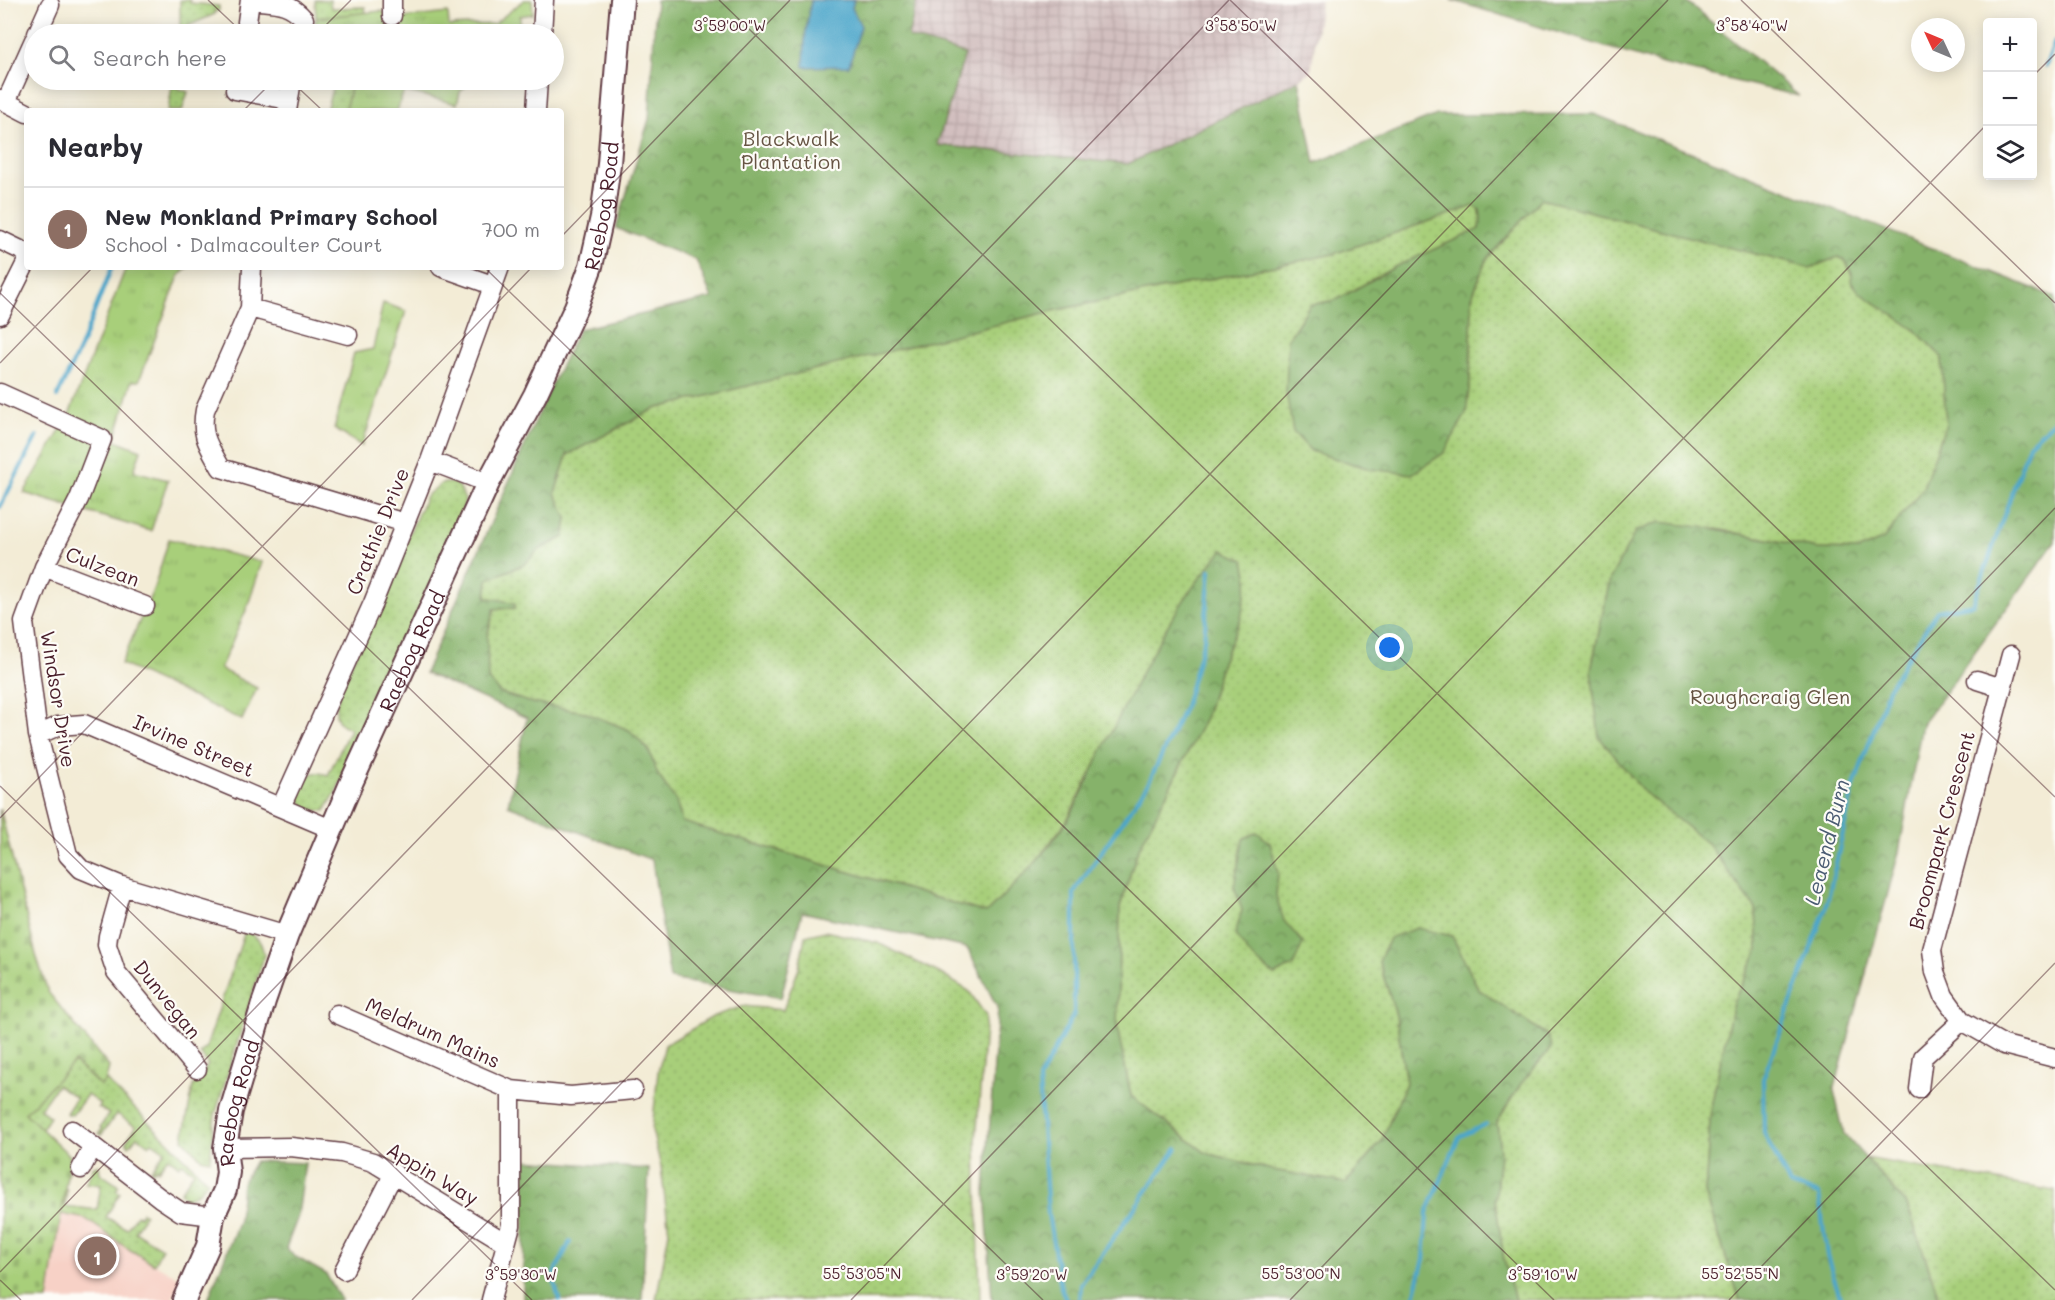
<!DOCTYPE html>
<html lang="en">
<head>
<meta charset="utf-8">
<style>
  :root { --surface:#fff; --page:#f2f2f3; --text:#2b2b33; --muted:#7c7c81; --line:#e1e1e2; --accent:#b5179e }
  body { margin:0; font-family:Mali,sans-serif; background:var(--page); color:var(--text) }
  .controls { position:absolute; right:18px; top:18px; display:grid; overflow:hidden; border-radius:6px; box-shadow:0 3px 15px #0003 }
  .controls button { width:54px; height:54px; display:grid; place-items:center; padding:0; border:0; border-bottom:2px solid var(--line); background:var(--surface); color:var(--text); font:30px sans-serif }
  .compass { position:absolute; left:1911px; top:18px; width:54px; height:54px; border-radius:50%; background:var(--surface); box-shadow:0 3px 15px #0003; rotate:314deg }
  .you { position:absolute; left:1390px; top:648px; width:21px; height:21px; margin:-15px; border:4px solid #fff; border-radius:50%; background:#1a73e8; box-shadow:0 0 0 9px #1a73e833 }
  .badge { display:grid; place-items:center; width:39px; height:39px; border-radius:50%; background:var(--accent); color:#fff; font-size:20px; font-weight:700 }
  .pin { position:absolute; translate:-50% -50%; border:3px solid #fff; box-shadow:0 2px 6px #0006 }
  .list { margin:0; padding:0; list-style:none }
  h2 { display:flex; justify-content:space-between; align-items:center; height:78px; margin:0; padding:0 24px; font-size:26px }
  h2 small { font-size:20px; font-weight:400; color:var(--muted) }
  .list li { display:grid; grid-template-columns:39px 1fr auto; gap:18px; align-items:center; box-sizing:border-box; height:84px; padding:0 24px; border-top:2px solid var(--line) }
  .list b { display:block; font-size:22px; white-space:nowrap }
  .list p { margin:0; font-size:20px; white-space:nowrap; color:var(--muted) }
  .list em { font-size:20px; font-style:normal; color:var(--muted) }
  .icon { flex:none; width:33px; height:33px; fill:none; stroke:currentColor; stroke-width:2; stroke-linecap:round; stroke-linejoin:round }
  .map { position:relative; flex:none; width:2055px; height:1300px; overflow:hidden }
  .search { position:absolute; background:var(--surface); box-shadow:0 3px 15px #0003; left:24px; top:24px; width:540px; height:66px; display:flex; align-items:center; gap:15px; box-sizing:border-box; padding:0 21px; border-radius:33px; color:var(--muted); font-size:22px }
  .panel { position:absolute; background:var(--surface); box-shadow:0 3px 15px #0003; left:24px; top:108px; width:540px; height:162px; border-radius:6px }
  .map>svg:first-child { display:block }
</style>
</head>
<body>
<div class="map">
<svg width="2055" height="1300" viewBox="0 0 2055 1300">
  <defs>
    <pattern id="industrial-grid" width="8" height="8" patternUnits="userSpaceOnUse" patternTransform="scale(1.5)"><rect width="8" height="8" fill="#d2bfbf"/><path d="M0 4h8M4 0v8" fill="none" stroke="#b6a4a4"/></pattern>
    <pattern id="grass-dots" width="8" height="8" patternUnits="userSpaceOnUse" patternTransform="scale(1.5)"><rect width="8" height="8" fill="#a8cf7a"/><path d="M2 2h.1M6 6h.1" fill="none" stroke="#92b16a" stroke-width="1.8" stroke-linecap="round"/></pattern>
    <pattern id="forest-crowns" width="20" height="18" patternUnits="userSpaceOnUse" patternTransform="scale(1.5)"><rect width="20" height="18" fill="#86b26a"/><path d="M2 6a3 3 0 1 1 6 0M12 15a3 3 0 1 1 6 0" fill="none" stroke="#709057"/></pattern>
    <pattern id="cemetery-stones" width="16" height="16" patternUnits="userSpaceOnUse" patternTransform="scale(1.5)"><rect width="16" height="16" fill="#a8cf7a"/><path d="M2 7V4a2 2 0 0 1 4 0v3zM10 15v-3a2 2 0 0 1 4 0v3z" fill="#92b16a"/></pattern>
    <pattern id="park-tufts" width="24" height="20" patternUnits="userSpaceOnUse" patternTransform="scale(1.5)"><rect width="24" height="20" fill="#a8cf7a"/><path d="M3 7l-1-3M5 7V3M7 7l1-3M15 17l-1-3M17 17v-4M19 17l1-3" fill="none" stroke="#92b16a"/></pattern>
  </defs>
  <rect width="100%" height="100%" fill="#fdfcf7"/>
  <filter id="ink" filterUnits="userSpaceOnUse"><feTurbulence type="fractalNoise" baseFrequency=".0167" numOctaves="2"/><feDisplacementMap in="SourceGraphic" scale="12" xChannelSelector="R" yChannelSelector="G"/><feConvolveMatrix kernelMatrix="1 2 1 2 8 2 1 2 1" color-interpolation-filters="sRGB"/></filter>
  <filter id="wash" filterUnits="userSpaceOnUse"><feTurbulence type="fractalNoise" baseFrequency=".008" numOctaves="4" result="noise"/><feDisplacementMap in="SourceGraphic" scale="24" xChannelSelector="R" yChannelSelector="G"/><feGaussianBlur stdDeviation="1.35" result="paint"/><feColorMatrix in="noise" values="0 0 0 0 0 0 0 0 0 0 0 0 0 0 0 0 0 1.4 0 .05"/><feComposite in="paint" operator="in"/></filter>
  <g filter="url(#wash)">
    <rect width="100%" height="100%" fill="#f3ecd6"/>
    <path fill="#f7d1c6" d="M 61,1214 L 86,1219 L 127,1248 L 181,1279 L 172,1300 L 48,1300 Z"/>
    <path fill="url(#industrial-grid)" d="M 917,0 L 1321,0 L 1311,71 L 1299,80 L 1128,164 L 936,145 L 965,54 L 908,37 Z"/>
    <path fill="url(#grass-dots)" stroke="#797752" stroke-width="1.5" d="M 180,0 L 190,0 L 190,3 L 219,6 L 219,11 L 214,11 L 215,14 L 188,26 L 189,31 L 180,34 Z
      M 315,0 L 330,0 L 331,8 L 365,7 L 366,13 L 316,18 Z
      M 173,80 L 178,80 L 175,87 L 188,92 L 182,111 L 168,111 Z
      M 228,80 L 282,80 L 281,82 L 269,88 Z
      M 329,80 L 352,80 L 345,111 L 326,111 L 334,82 Z
      M 1541,199 L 1810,268 L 1838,257 L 1845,260 L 1859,292 L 1914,329 L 1942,357 L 1946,424 L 1923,488 L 1884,539 L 1859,550 L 1818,549 L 1716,529 L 1636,531 L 1610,579 L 1591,670 L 1644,792 L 1708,844 L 1756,909 L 1758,950 L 1733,1003 L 1711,1107 L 1705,1193 L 1740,1300 L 1515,1300 L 1504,1260 L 1495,1199 L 1500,1154 L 1497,1122 L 1520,1085 L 1547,1035 L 1479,990 L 1452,936 L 1379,962 L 1396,1015 L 1406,1083 L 1381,1142 L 1346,1183 L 1272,1170 L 1206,1153 L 1131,1096 L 1117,1027 L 1120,907 L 1137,852 L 1205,718 L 1222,662 L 1241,618 L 1138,681 L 1066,822 L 1027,873 L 986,913 L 682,822 L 676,801 L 658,775 L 648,749 L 584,712 L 532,703 L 499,693 L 487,678 L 487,636 L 495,608 L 515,608 L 486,597 L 488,579 L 525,564 L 537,551 L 564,537 L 567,518 L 555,493 L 567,455 L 654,409 L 1052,311 L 1333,254 L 1474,206 L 1480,210 L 1481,219 L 1480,229 L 1395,267 L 1336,300 L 1310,305 L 1288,339 L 1470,381 L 1472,297 L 1486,260 Z
      M 442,483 L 453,483 L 459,486 L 465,500 L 462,516 L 336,792 L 325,811 C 320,810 314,811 310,809 C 292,801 296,777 314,773 C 319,772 324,774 328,775 L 350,729 C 347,727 344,726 341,724 C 331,715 338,696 342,685 L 426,496 Z
      M 245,931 C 258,937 262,941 264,956 L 215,1115 L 210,1160 L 201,1158 L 183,1139 L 193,1086 L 208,1065 L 200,1053 L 206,1048 Z
      M 825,931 L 878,943 L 939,973 L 969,991 L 986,1016 L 976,1141 L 980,1300 L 656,1300 L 669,1232 L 661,1167 L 652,1130 L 658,1072 L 665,1045 L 714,1016 L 744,1006 L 783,1010 L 799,968 L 805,936 Z
      M 74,1062 L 100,1086 L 106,1080 L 208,1181 L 199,1192 L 186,1200 L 180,1192 L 194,1172 L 182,1163 L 179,1166 L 168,1157 L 158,1170 L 156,1168 L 153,1171 L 151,1170 L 165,1151 L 152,1142 L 149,1145 L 137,1136 L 129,1146 L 126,1141 L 136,1127 L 117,1114 L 101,1135 L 99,1133 L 102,1129 L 100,1127 L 109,1114 L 98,1107 L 100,1104 L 87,1095 L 72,1115 L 70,1114 L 68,1115 L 66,1113 L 76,1098 L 57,1085 L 40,1109 L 50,1117 L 42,1129 L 25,1113 Z
      M 1865,1158 L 2055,1191 L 2055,1300 L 1940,1300 L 1907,1205 Z
      M 99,1165 L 100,1173 L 119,1186 L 116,1190 L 120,1193 L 106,1217 L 127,1229 L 136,1215 L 140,1216 L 142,1212 L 145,1214 L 135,1232 L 162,1248 L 154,1264 L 127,1248 L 86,1219 L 61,1214 L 65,1189 L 67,1190 L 65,1206 L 97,1210 L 101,1185 L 86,1183 L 94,1166 Z"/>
    <path fill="url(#forest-crowns)" stroke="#68684a" stroke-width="1.5" d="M 656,0 L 917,0 L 908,37 L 965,54 L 937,145 L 1128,164 L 1299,80 L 1315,163 L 1437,115 L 1594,114 L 2055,297 L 2055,542 L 1922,724 L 1899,852 L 1834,1091 L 1844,1134 L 1907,1205 L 1940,1300 L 1740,1300 L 1705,1193 L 1711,1107 L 1733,1003 L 1758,950 L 1756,909 L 1708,844 L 1644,792 L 1599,737 L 1591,670 L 1610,579 L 1636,531 L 1660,522 L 1716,529 L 1818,549 L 1859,550 L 1884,539 L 1923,488 L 1946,424 L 1942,357 L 1914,329 L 1859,292 L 1851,281 L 1852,274 L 1845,260 L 1838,257 L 1810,268 L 1541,199 L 1486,260 L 1472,297 L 1470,381 L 1466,414 L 1444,453 L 1412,474 L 1370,469 L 1311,451 L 1293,432 L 1286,392 L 1288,339 L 1310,305 L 1336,300 L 1395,267 L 1479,229 L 1481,219 L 1480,210 L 1474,206 L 1333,254 L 1052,311 L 654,409 L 567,455 L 555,493 L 567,518 L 564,537 L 537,551 L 525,564 L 488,579 L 486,597 L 515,603 L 515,608 L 494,609 L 487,636 L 488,679 L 500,693 L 532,703 L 584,712 L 629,730 L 648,749 L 658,775 L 676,801 L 682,822 L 986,913 C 1015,885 1042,857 1065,824 C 1078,804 1088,780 1098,758 C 1135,687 1168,610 1223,550 L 1244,560 L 1248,579 L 1241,618 L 1222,662 L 1205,718 L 1137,852 L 1120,907 L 1117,1027 L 1131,1096 L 1206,1153 L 1272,1170 L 1346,1183 L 1381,1142 L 1406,1083 L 1396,1015 L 1379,962 L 1389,938 L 1417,928 L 1452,936 L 1479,990 L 1547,1035 L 1552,1047 L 1520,1085 L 1497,1122 L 1500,1154 L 1495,1199 L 1504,1260 L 1515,1300 L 992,1300 L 985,1190 L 998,1009 L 967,948 L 802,912 L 781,998 L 670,979 L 652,860 L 508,805 L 527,718 L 425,673 L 549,390 L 579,329 L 712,298 L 696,260 L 616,228 L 649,119 Z
      M 1451,0 L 1685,0 L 1799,96 L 1662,64 Z
      M 1257,832 L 1270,843 L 1278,873 L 1276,896 L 1284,921 L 1303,943 L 1293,966 L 1274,975 L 1250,955 L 1235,935 L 1242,910 L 1234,886 L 1243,839 Z
      M 525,1160 L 649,1169 L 642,1300 L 523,1300 Z
      M 255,1161 L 305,1163 L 298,1216 L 286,1248 L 294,1256 L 326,1274 L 341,1300 L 208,1300 L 239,1220 L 242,1183 Z"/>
    <path fill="url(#cemetery-stones)" stroke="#797752" stroke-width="1.5" d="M 0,809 L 36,955 L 48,992 L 109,1067 L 106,1080 L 101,1086 L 74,1062 L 25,1113 L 70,1156 L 48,1300 L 0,1300 Z"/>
    <path fill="url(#park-tufts)" stroke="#797752" stroke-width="1.5" d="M 524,0 L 532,0 L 533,14 L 520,16 L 519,34 L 314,34 L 316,18 L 381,11 L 403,18 L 448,13 L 449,26 L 494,24 Z
      M 352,80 L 472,80 L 460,92 L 457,104 L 404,91 L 397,111 L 345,111 Z
      M 126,267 L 188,267 L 179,276 L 139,381 L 132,381 L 115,440 L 141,450 L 134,471 L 168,480 L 151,531 L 24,493 L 69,415 Z
      M 383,303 L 406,311 L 362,446 L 334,429 L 354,353 L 373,349 Z
      M 169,539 L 262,562 L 247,608 L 220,669 L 257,688 L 242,720 L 121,664 L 154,588 Z"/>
    <path fill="#4ca6ca" stroke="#4b627a" stroke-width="1.5" d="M 811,0 L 854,0 L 852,8 L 861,26 L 849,66 L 804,67 L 805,37 Z"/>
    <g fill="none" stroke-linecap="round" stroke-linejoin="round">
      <path stroke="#4ca6ca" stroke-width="4" d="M 2046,66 L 2055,41
        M 57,397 L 80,348 L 112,267
        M 0,507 L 37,436
        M 559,1300 L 553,1276 L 570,1242
        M 1066,1300 L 1061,1288 L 1048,1214 L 1039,1079 L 1074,1014 L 1074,892 L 1148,784 L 1185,706 L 1204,640 L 1210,570
        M 1080,1300 L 1081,1284 L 1177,1148
        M 1413,1300 L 1424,1259 L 1427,1213 L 1459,1137 L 1486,1124
        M 1841,1300 L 1827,1256 L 1819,1194 L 1790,1185 L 1764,1133 L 1763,1079 L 1826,907 L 1853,789 L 1888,689 L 1937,611 L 1973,604 L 2029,444 L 2055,420"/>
    </g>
  </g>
  <g filter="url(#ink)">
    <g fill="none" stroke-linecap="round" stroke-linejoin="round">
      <g stroke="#633e45" stroke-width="21">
        <path id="minor" d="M 392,0 L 392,16
          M 247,22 L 250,0 C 273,3 288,0 304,19 L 301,34
          M 37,34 L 50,5
          M 542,34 L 544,0
          M 235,90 L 289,100
          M 0,99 L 27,113
          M 6,102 L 34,40
          M 287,111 L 292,80
          M 536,111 L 538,80
          M 0,240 L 27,253
          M 252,267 L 250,308 L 205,410 C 200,436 209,446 221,468 L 405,523
          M 441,267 L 492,285
          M 250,308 L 348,335
          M 0,315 L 27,261
          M 0,393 L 102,439 L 79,499 L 44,567 L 24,622 L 38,735 L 68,855 L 81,869 L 122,886 L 287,935
          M 430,461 L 488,483
          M 44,567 L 145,606
          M 2011,655 L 1932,950 L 1935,972 L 1944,996 L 1962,1021 L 2004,1045 L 2055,1058
          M 1977,680 L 2002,688
          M 38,735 L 58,726 L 84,724 L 331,829
          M 281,807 L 373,603 L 430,461 L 500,267
          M 122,886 L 108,936 L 107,945 L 116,972 L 197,1069
          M 337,1014 L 511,1090 L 571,1096 L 633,1090
          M 1919,1089 L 1923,1057 L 1962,1021
          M 72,1130 L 160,1198 L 181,1212 L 213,1216
          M 225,1148 L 291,1147 L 342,1153 L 373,1162 L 506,1243
          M 81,1169 L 93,1146
          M 344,1270 L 394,1173
          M 491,1300 L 511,1225 L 511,1090"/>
      </g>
      <g stroke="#633e45" stroke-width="26">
        <g id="major">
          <path id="s1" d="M 184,1300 L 208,1246 L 213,1216 L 225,1190 L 228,1172 L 225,1148 L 231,1111 L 264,1001 L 287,935 L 352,781 L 488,483 L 535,395 L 576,307 L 591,266 L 602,217 L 609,164 L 622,0"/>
        </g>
      </g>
      <use href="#minor" stroke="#fff" stroke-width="18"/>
      <use href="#major" stroke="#fff" stroke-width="22"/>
    </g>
  </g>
  <path fill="none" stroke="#4a1f2b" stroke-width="1.5" stroke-opacity="0.45" d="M 208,0 L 244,34M 719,0 L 2055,1290M 1230,0 L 2055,797M 1741,0 L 2055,303M 317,34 L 351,0M 2032,77 L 2055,54M 290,80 L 323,111M 243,111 L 274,80M 561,237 L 790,0M 484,267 L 1554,1300M 0,293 L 1043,1300M 0,363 L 93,267M 0,786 L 532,1300M 0,818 L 532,267M 0,1272 L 1229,0M 0,1280 L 21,1300M 412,1300 L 1668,0M 851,1300 L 1988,123M 1290,1300 L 2055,508M 1729,1300 L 2055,963"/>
  <g text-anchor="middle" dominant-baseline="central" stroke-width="4.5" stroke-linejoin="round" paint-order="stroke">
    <g font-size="20" fill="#665443" stroke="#fdfcf7">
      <text x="791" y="138">Blackwalk<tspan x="791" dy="23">Plantation</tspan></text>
      <text x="1770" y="696">Roughcraig Glen</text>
    </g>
    <g font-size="20" fill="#4a1f2b" stroke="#fdfcf7">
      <text stroke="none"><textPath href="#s1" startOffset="1179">Raebog Road</textPath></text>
      <text transform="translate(377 531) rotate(-68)">Crathie Drive</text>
      <text transform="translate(103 566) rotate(21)">Culzean</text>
      <text stroke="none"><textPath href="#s1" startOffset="693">Raebog Road</textPath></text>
      <text transform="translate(59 699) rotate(81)">Windsor Drive</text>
      <text transform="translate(194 745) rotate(23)">Irvine Street</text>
      <text transform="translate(1941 830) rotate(-75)">Broompark Crescent</text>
      <text transform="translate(168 999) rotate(51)">Dunvegan</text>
      <text transform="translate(433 1032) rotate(24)">Meldrum Mains</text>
      <text stroke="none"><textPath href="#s1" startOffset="207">Raebog Road</textPath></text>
      <text transform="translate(433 1173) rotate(31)">Appin Way</text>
    </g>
    <g font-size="21" font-style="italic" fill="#4b5c73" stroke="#fdfcf7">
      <text transform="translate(1826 842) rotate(-76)">Leaend Burn</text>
    </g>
  </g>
  <g font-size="15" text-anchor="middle" fill="#4a1f2b" stroke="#fdfcf7" stroke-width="4.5" stroke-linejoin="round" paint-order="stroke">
    <text x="730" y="31">3°59'00"W</text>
    <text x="1241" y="31">3°58'50"W</text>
    <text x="1752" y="31">3°58'40"W</text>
    <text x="862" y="1279">55°53'05"N</text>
    <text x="1301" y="1279">55°53'00"N</text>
    <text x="1740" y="1279">55°52'55"N</text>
    <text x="521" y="1280">3°59'30"W</text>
    <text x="1032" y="1280">3°59'20"W</text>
    <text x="1543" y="1280">3°59'10"W</text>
  </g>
</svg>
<div class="controls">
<button>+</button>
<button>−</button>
<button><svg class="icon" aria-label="layers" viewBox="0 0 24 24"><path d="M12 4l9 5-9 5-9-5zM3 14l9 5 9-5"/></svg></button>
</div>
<svg class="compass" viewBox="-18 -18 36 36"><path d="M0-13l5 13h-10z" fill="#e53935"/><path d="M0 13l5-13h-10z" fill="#7c7c81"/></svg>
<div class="you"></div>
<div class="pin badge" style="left:97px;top:1256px;background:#8d6e63">1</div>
<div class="search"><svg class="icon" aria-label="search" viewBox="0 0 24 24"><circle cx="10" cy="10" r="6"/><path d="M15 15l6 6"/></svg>Search here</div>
<section class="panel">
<h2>Nearby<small></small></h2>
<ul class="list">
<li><span class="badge" style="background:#8d6e63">1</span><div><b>New Monkland Primary School</b><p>School · Dalmacoulter Court</p></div><em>700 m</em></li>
</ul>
</section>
</div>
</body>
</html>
